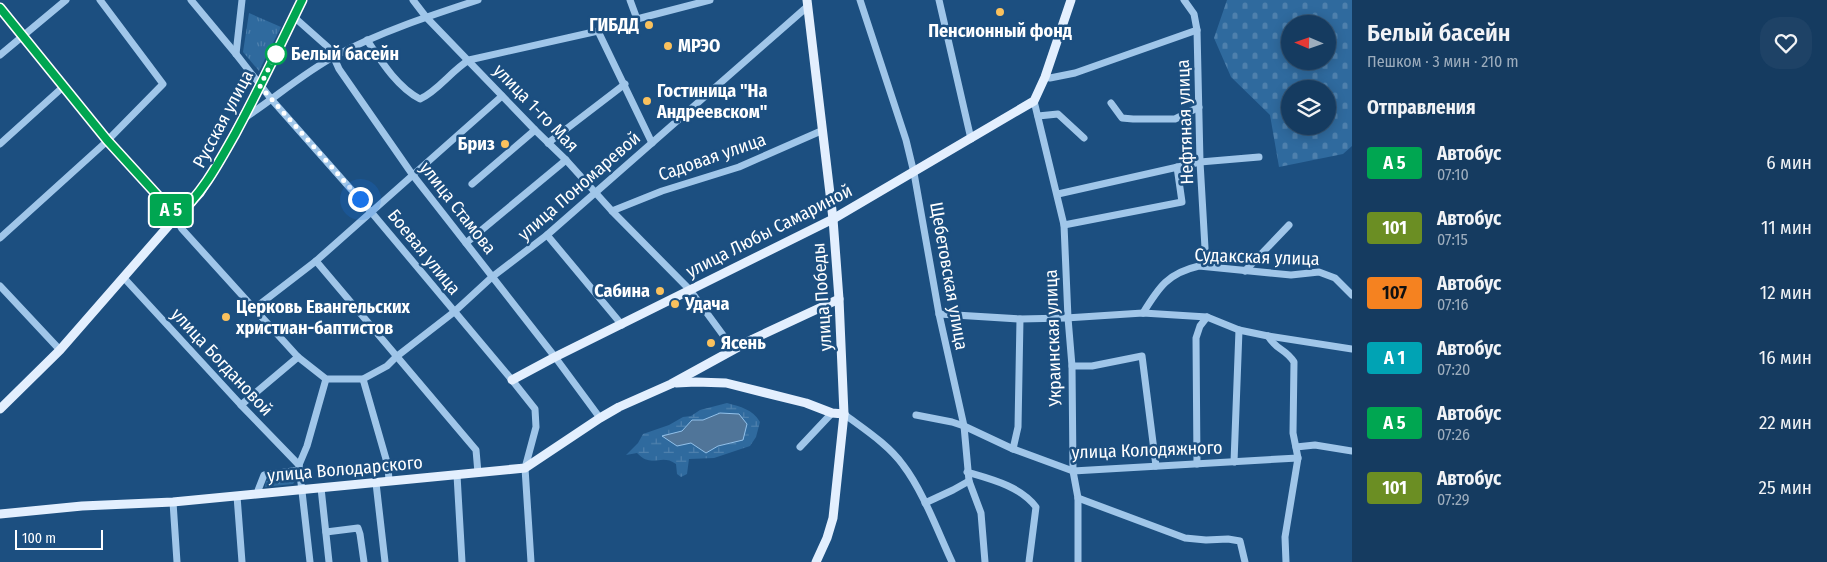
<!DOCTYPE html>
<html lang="ru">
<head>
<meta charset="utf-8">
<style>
  body { margin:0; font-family:"Fira Sans Condensed",sans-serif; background:#1e4266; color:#f1f3f6; height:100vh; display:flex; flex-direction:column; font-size:19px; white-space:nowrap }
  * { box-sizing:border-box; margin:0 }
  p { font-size:16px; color:#9dadbd }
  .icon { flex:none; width:28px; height:28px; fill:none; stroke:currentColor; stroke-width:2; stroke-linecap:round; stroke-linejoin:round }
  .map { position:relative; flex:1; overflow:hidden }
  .details { display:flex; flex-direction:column; background:#153b60; width:475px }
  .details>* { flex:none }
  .badge { padding:0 10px; border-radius:4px; font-size:18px; line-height:32px }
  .needle { width:32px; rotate:272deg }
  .controls { position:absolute; left:1281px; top:15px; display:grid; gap:10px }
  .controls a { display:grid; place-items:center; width:55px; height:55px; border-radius:50%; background:#153b60; box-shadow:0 2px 12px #0003,0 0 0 1px #345575; font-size:25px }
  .scale { position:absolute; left:15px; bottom:12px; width:88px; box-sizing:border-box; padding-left:5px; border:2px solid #fff; border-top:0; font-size:14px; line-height:18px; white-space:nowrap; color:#fff; -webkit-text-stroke:4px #1c4f80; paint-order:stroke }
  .you { position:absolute; width:25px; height:25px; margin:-12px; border:4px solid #fff; border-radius:50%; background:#1a73e8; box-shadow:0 0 0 8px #1a73e833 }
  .map>.badge { position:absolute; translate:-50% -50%; box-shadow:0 0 0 2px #fff }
  h2 { padding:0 15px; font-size:19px; line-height:45px }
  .round { display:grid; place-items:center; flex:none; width:52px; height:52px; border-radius:20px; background:#1e4266 }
  .headline { display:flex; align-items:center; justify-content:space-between; height:85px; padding:0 15px }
  h1 { font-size:24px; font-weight:600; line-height:38px }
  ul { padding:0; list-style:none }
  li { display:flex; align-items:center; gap:15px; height:65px; padding:0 15px }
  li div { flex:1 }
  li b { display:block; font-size:19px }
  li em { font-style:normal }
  li .badge { min-width:55px; font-weight:700; text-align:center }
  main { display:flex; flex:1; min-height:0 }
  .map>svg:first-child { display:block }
</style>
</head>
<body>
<main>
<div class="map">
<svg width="1352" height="562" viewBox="0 0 1352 562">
  <defs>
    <pattern id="grass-tufts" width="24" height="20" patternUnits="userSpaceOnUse" patternTransform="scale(1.25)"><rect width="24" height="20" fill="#2f6a9e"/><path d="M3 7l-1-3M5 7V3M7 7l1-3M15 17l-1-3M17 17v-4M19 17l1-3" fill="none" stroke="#4e80ad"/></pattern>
    <pattern id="wetland-marsh" width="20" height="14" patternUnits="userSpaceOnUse" patternTransform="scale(1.25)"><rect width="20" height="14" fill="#2f6a9e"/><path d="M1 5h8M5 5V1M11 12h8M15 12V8" fill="none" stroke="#4e80ad"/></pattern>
    <pattern id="cemetery-stones" width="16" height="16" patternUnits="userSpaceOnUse" patternTransform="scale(1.25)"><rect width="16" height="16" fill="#2f6a9e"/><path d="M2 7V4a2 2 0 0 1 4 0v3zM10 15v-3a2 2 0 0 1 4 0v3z" fill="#4e80ad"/></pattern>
  </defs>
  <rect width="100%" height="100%" fill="#1c4f80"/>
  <g fill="url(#grass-tufts)">
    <polygon points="249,13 281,27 259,71 243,52"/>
    <polygon points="298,477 293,484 265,487 266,481"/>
  </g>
  <path fill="url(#wetland-marsh)" fill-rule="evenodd" d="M727,403c14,4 25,6 33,19l-4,15 -6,9 -36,12 -25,1 -2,15 -6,3 -4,-3 -1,-10c-15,-11 -24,5 -39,-11l-11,2 12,-12 5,-9 26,-9 14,-8 8,-1 9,-6zM720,413l12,30 -14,3 -12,7 -15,-10 -14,3 -14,-10 19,-5 10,-11h11z"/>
  <path fill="url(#cemetery-stones)" fill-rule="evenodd" d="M1227,0h125v146l-9,8 -64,13 -9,-52 -39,-38 -17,-39zM1290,24h38v37h-38zM1290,89h38v37h-38z"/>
  <polygon fill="#507599" stroke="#93c2eb" points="720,413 739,414 747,424 743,440 718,446 706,453 691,443 677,446 662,436 682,431 692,420 703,420"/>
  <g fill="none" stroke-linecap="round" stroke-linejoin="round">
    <g stroke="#a0c6e9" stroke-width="7">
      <polyline points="191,0 236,54 272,100 372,213 512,380 535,409 536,427 525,468 531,562"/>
      <polyline points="413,0 426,17 535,130 566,160 612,211 690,290 734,350"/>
      <polyline points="630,0 637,19"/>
      <polyline points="860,0 906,140 914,173 939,314 964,426 969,481 981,513 985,562"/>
      <polyline points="939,0 971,139"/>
      <polyline points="1184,0 1194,14 1197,30 1200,162 1205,248"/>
      <polyline points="0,8 107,140 171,209 182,229 298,357 326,379 363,379 387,366 396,357 454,312 492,277 547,235 808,6"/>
      <polyline points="294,17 330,49 339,69 412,174 555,357 600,418"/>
      <polyline points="598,31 652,143"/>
      <path d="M367,40c14,21 30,47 53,59 18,-8 31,-28 49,-39l129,-29 39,-12 73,-19"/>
      <polyline points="236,54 242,0"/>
      <polyline points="0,55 66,0"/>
      <polyline points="1045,77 1050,78 1075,73 1197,30"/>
      <polyline points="1034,101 1064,225 1068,318 1072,366 1073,471 1078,498 1078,562"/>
      <polyline points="1111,103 1122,118 1133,119 1175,119 1199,107"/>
      <polyline points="1038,116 1058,114 1084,138"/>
      <path d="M243,119c31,-20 59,-45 92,-63 45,-24 94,-40 143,-56"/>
      <polyline points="548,143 625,84"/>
      <polyline points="0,144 63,87"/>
      <polyline points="472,184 535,130"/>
      <polyline points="1058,194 1200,162 1259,157"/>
      <polyline points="612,211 662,191 739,167 821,131"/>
      <polyline points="1064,225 1182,202 1177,167"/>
      <polyline points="547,235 622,325"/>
      <polyline points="0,238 105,143 163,84 100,0"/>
      <polyline points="466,243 566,160"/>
      <polyline points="316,261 476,450 478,473"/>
      <polyline points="1245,271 1289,225"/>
      <polyline points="124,278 241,405 299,465"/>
      <polyline points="0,286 60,350"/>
      <polyline points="255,308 316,261 502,96"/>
      <path d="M1143,313c16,-26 25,-40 56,-47l92,9 28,-3 16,6 17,17"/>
      <polyline points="939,314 1020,319 1066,318 1143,313 1207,317 1239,330 1268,336 1352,349"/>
      <path d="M1268,336c9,15 17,12 26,26l-1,71 5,25 -13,79 1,25"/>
      <polyline points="1072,366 1092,366 1142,356 1156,466"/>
      <polyline points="363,379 388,466 389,481"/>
      <polyline points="241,405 298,357"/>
      <path d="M844,414c20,15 45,31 59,51 20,26 35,67 49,97"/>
      <polyline points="916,415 952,422 964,426 1013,449 1073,471 1298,458"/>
      <polyline points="800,447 832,413"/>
      <polyline points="1296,447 1315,445 1352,451"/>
      <polyline points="1013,449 1018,427 1020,319"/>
      <polyline points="1234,462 1239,330"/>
      <polyline points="1197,464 1196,338 1200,326 1207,317"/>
      <path d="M967,472c24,7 53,14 69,35l-7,55"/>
      <polyline points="457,475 462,562"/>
      <polyline points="376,483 385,562"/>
      <polyline points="321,488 329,562"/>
      <polyline points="257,493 264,475 300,470"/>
      <polyline points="237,496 242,562"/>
      <polyline points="1078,498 1185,538 1206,540 1228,539 1240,541 1245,562"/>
      <polyline points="173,502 177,562"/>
      <polyline points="925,503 953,490 969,481"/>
      <polyline points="326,532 358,528 360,534 364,562"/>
      <polyline points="310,562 299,465 307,446 326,379"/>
    </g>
    <g stroke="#e3effe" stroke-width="9">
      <polyline points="807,0 833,219 839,299 844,414 833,518 827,538 816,562"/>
      <polyline points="512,380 555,357 833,219 1034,101 1045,77 1071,0"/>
      <polyline points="676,383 696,382 726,383 806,403 832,413 844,414"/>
      <polyline points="0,409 60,350 170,224 200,193 220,161 260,86 302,0"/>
      <polyline points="0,514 82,506 173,502 525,468 600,418 619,407 671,384 753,339 839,299"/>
    </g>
  </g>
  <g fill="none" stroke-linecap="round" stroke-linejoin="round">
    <g stroke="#fff" stroke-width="11">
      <path id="line" d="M0,8l107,132 63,69 5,9c27,-24 42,-52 60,-84 24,-44 45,-89 67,-134"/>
    </g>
    <use href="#line" stroke="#00a651" stroke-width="8"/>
    <polyline stroke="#fff" stroke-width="5" stroke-dasharray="0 9" points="276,54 260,86 360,199"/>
  </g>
  <g fill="#fac15d" stroke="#1c4f80" stroke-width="2">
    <circle cx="1000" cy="12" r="5"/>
    <circle cx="649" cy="25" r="5"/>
    <circle cx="668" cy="46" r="5"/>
    <circle cx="647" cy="101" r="5"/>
    <circle cx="505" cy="144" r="5"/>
    <circle cx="660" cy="291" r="5"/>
    <circle cx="675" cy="304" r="5"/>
    <circle cx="226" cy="317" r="5"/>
    <circle cx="711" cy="343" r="5"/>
  </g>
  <circle fill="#fff" stroke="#00a651" stroke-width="2.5" cx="276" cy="54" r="10"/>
  <g text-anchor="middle" stroke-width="5" stroke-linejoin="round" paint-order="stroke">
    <g font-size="18" font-weight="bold" fill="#fff" stroke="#1c4f80" text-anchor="start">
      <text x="639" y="31" text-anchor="end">ГИБДД</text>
      <text x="1000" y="37" text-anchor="middle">Пенсионный фонд</text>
      <text x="678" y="52">МРЭО</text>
      <text x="657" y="97">Гостиница "На<tspan x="657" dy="21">Андреевском"</tspan></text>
      <text x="495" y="150" text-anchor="end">Бриз</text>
      <text x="650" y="297" text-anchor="end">Сабина</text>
      <text x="685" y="310">Удача</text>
      <text x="236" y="313">Церковь Евангельских<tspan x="236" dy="21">христиан-баптистов</tspan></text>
      <text x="721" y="349">Ясень</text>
    </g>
    <g font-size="18" font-weight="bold" fill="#fff" stroke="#1c4f80" text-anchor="start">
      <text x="291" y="60">Белый басейн</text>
    </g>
    <g font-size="18" fill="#fff" stroke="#1c4f80">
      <text transform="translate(536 108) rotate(46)" y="6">улица 1-го Мая</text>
      <text transform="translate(223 119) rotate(-62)" y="6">Русская улица</text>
      <text transform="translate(1185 122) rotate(-92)" y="6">Нефтяная улица</text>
      <text transform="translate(712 157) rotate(-19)" y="6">Садовая улица</text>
      <text transform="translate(579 186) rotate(-41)" y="6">улица Пономаревой</text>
      <text transform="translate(458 208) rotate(52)" y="6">улица Стамова</text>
      <text transform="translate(769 231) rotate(-27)" y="6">улица Любы Самариной</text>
      <text transform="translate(424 252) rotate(51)" y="6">Боевая улица</text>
      <text transform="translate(1257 257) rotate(2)" y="6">Судакская улица</text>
      <text transform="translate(949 276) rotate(80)" y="6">Щебетовская улица</text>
      <text transform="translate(822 297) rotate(-94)" y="6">улица Победы</text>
      <text transform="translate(1053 338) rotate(-92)" y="6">Украинская улица</text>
      <text transform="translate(222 362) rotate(47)" y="6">улица Богдановой</text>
      <text transform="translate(1147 450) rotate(-2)" y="6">улица Колодяжного</text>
      <text transform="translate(345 469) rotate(-5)" y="6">улица Володарского</text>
    </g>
  </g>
</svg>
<div class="controls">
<a><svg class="needle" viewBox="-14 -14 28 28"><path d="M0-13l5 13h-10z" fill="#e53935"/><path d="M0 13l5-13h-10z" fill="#9dadbd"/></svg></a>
<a><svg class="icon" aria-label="layers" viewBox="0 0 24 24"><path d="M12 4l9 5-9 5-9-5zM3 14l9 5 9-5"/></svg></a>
</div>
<div class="scale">100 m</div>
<div class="you" style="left:360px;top:199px"></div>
<b class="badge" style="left:171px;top:210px;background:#00a651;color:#fff">A 5</b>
</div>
<section class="details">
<div class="headline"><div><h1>Белый басейн</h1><p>Пешком · 3 мин · 210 m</p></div><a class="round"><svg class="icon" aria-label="heart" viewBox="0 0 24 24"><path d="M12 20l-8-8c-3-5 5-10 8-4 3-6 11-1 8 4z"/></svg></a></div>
<h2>Отправления</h2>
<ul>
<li><span class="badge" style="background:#00a651;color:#fff">A 5</span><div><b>Автобус</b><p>07:10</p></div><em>6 мин</em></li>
<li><span class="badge" style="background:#6b8e23;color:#fff">101</span><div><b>Автобус</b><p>07:15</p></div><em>11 мин</em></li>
<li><span class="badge" style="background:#f58220;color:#111">107</span><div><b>Автобус</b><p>07:16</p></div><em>12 мин</em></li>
<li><span class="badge" style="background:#00a3b4;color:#fff">A 1</span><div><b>Автобус</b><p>07:20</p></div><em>16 мин</em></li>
<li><span class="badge" style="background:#00a651;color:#fff">A 5</span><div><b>Автобус</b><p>07:26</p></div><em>22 мин</em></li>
<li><span class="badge" style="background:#6b8e23;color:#fff">101</span><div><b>Автобус</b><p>07:29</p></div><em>25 мин</em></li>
</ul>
</section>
</main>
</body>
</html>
